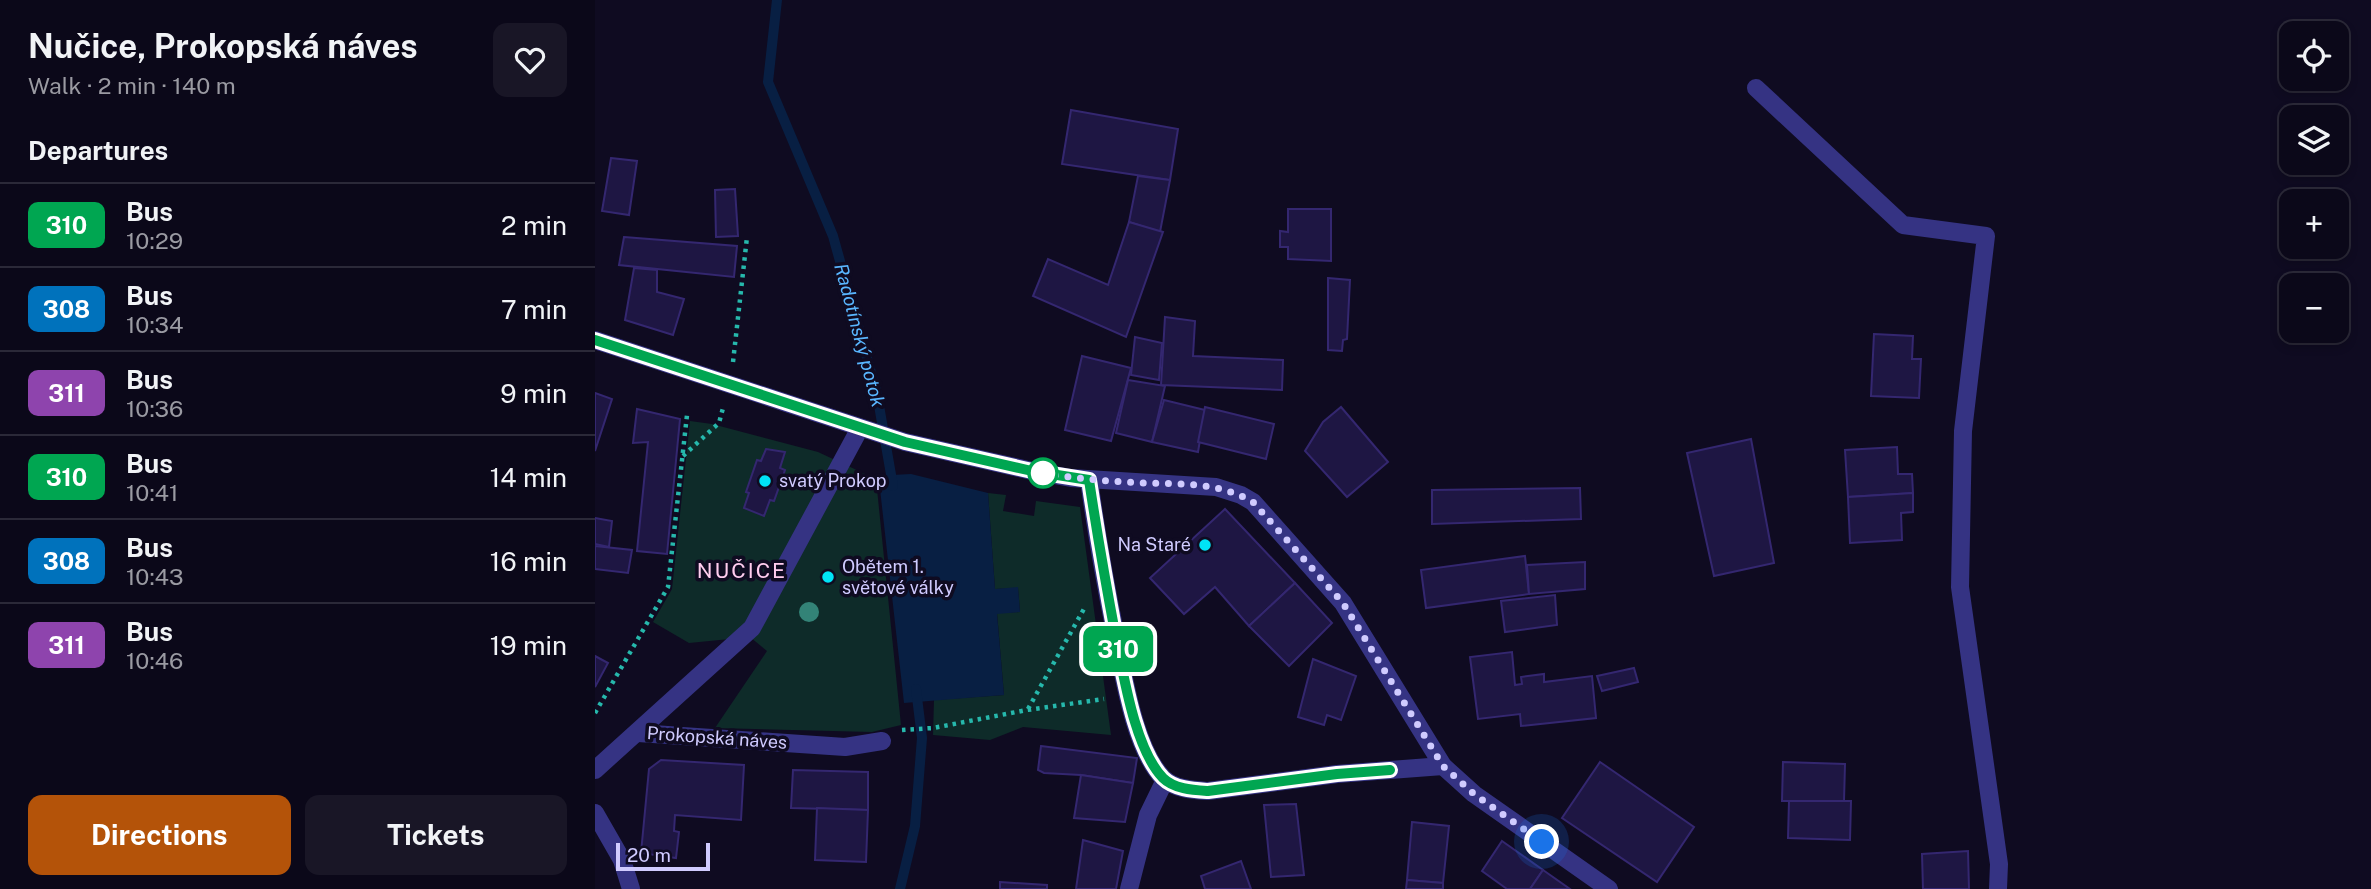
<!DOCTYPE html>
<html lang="en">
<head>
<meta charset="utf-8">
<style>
  body { margin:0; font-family:"Public Sans",sans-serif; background:#191626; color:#f1f3f6; height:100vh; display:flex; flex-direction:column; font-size:26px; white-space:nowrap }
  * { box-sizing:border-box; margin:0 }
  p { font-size:23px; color:#9a9aa2 }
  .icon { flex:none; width:38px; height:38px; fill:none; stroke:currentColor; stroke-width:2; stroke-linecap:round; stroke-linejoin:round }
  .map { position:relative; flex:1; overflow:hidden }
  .drawer { display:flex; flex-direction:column; background:#0b0819; width:595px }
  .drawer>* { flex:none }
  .badge { padding:0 14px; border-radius:10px; font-size:24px; line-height:46px }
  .fabs { position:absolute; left:1684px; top:21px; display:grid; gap:14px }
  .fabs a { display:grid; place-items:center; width:70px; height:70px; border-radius:14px; background:#0b0819; box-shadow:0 4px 10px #0003,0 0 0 2px #2b2938; font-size:35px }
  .scale { position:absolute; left:21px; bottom:18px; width:94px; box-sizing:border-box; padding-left:7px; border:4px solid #d0cbff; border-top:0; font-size:19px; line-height:24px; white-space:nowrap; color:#d0cbff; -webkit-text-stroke:5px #0f0b21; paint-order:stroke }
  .you { position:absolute; width:35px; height:35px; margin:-18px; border:5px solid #fff; border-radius:50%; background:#1a73e8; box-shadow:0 0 0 10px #1a73e833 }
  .map>.badge { position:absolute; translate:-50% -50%; box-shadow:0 0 0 4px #fff }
  h2 { padding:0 28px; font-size:26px; line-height:63px }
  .round { display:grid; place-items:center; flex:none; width:74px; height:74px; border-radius:14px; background:#191626 }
  .summary { display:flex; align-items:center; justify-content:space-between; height:119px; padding:0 28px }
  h1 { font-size:33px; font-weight:700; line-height:52px }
  .button { display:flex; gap:14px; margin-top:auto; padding:14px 28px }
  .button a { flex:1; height:80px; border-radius:14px; background:#b45309; color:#fff; font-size:28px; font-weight:700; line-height:80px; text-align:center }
  .button a+a { background:#191626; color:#f1f3f6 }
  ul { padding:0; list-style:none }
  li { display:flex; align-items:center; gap:21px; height:84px; padding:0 28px; border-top:2px solid #2b2938 }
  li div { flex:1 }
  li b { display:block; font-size:26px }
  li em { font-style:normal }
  li .badge { min-width:77px; font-weight:700; text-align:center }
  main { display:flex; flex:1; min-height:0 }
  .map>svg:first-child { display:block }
</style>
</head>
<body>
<main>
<section class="drawer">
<div class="summary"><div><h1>Nučice, Prokopská náves</h1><p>Walk · 2 min · 140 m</p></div><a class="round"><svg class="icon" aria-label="heart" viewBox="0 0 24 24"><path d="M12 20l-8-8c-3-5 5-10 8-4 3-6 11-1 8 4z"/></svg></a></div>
<h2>Departures</h2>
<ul>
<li><span class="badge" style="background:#00a651;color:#fff">310</span><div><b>Bus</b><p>10:29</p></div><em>2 min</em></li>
<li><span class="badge" style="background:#0072bc;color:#fff">308</span><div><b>Bus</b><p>10:34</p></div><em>7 min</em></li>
<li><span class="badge" style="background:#8e44ad;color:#fff">311</span><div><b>Bus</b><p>10:36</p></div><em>9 min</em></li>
<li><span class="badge" style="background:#00a651;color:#fff">310</span><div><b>Bus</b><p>10:41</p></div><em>14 min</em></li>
<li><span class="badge" style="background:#0072bc;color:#fff">308</span><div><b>Bus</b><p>10:43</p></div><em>16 min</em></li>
<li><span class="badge" style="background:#8e44ad;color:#fff">311</span><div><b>Bus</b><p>10:46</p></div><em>19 min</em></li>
</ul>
<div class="button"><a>Directions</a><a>Tickets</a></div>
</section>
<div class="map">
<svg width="1776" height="889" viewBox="0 0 1776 889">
  <rect width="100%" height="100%" fill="#0f0b21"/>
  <g fill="#0e2b29">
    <polygon points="95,421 117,424 223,452 281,479 306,725 277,732 120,728 172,651 155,637 94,643 58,622 77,589"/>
    <polygon points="393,493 411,495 408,511 439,516 441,501 485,507 516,735 428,727 395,740 338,735 339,700 409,695 402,613 425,612 423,588 400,589"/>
  </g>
  <polygon fill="#081f43" points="316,474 393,493 400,589 423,587 425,612 402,614 409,695 309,703 284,480 297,475"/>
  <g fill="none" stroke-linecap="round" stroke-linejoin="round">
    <g stroke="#081f43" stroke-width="10">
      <polyline points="182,0 173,82 238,236 282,394 298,486"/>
      <polyline points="305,889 320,826 327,738 321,689"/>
    </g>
  </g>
  <g fill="#1e1643" stroke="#342770" stroke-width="2">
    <polygon points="476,110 583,129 575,180 467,164"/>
    <polygon points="16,158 42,161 34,215 7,211"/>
    <polygon points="543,176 575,180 565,232 534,222"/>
    <polygon points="140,189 143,236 121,237 120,190"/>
    <polygon points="693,209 736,209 736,261 693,259 693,247 685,247 685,231 693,232"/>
    <polygon points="534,222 568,232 531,337 438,296 453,259 513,285"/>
    <polygon points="29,237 142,246 139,277 24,265"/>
    <polygon points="39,268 62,270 62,292 89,299 78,335 30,320"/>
    <polygon points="733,278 755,280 752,339 748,340 747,351 733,350"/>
    <polygon points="570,317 600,321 598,356 688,360 687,390 566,385"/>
    <polygon points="1279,334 1318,336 1317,359 1326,359 1324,398 1276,396"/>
    <polygon points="540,337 567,343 564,380 536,375"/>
    <polygon points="487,356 536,368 516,441 470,430"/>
    <polygon points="533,380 570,386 557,442 521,433"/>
    <polygon points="0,393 17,399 0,451"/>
    <polygon points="569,400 610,410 603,452 557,442"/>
    <polygon points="610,407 679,424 671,459 603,442"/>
    <polygon points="746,407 793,462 752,497 710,451 728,422"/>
    <polygon points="42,409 85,419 72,554 42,551 53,442 38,443"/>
    <polygon points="1156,439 1179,563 1119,576 1092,453"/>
    <polygon points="1302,447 1303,474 1317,474 1318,493 1253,497 1250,450"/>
    <polygon points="171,449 190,452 185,468 190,470 179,501 175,500 169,516 149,508 154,493 151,492 162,460 166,461"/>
    <polygon points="985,488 986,519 837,524 837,490"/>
    <polygon points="1318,493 1318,512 1306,513 1307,540 1255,543 1253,497"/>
    <polygon points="630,509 700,583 654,626 620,587 589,614 555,578"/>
    <polygon points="0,518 17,521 14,547 0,544"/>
    <polygon points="0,546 37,550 33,573 0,569"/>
    <polygon points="930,556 934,594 831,608 826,570"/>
    <polygon points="990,562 990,589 934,594 932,565"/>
    <polygon points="700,583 737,623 694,666 654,626"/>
    <polygon points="960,595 962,625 910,632 906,601"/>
    <polygon points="917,652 920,685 927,684 926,677 949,674 949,682 997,676 1001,718 926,726 925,714 883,719 875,657"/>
    <polygon points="0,656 13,663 0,687"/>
    <polygon points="718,659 761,676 746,720 732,715 729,725 703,717"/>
    <polygon points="1039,668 1043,682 1007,691 1002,676"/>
    <polygon points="446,746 542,758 538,783 486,775 449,773 443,770"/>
    <polygon points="66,760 149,765 146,820 80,815 79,831 84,832 81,858 46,853 54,769"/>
    <polygon points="1005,762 1099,827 1062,882 967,818"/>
    <polygon points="1188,762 1250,764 1249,801 1187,801"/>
    <polygon points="198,770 273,772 273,810 196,808"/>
    <polygon points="486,775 538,783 530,822 479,818"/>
    <polygon points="1194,801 1256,801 1255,840 1193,838"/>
    <polygon points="701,804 709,875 676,877 669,805"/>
    <polygon points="222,808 273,810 271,862 220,860"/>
    <polygon points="817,822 854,826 848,883 812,880"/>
    <polygon points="488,840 528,851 521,889 481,889"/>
    <polygon points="907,841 948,870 935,889 912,889 887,871"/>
    <polygon points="1373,851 1374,889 1328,889 1327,854"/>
    <polygon points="646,861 656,889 610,889 606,876"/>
    <polygon points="948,870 975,889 935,889"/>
    <polygon points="812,880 848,883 848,889 811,889"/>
    <polygon points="405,882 452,885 452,889 405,889"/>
  </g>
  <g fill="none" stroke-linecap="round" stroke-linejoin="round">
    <g stroke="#26b8ac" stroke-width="4.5" stroke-dasharray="3.5 5" stroke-linecap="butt">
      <polyline points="138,362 152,237"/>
      <polyline points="88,456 124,423 128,408"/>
      <polyline points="433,709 490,607"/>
      <polyline points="0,713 73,587 92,415"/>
      <polyline points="307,730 338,728 432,710 509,699"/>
    </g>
    <g stroke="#353383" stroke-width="18">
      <polyline points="1161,88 1308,225 1391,236 1368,431 1365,587 1404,864 1403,889"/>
      <polyline points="0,340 310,442 437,471 476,478 621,487 646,495 658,502 748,603 848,766 879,794 1014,889"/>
      <path d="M494,480c7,51 16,102 26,152 8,41 19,116 48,146 11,11 30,12 45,13l129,-17 106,-8"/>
      <polyline points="43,733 250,747 287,741"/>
      <polyline points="0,770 157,628 265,428"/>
      <polyline points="0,813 27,860 36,889"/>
      <polyline points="534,889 553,815 570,780"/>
    </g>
  </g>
  <circle fill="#338377" cx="214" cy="612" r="10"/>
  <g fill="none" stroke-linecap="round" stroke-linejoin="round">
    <g stroke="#fff" stroke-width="16">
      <path id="line" d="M0,340l310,102 127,29 57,9c8,53 17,105 27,158 8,39 19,111 47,140 11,11 30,12 45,13l129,-17 53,-4"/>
    </g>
    <use href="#line" stroke="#00a651" stroke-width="10"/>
    <path stroke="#d0cbff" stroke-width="7" stroke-dasharray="0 12.6" d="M448,473c33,6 65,8 98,10 38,1 79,-1 112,19l90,101 100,163 31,28 68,48"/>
  </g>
  <circle fill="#fff" stroke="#00a651" stroke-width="3.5" cx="448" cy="473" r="14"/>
  <g fill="#00e3f6" stroke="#0f0b21" stroke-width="2.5">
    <circle cx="170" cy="481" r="7"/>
    <circle cx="610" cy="545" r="7"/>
    <circle cx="233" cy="577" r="7"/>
  </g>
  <g text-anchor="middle" stroke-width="7" stroke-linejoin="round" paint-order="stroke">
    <g font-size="18" fill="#d0cbff" stroke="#0f0b21" text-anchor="start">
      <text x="184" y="487">svatý Prokop</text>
      <text x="596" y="551" text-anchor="end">Na Staré</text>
      <text x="247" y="573">Obětem 1.<tspan x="247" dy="21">světové války</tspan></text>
    </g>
    <g font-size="18" fill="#d0cbff" stroke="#0f0b21">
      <text transform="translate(122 738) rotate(4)" y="6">Prokopská náves</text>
    </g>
    <g font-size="19" font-style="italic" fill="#59b6ff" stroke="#0f0b21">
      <text transform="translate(265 335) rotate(75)" y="7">Radotínský potok</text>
    </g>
    <g font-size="21" letter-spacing="2" fill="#ffcdee" stroke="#0f0b21">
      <text x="147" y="578">NUČICE</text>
    </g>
  </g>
</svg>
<div class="fabs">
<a><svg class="icon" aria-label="locate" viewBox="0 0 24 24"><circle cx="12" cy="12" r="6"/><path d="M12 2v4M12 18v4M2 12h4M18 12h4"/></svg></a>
<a><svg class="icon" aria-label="layers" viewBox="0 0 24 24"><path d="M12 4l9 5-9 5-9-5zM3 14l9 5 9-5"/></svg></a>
<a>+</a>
<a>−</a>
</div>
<div class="scale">20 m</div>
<div class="you" style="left:947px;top:842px"></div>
<b class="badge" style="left:523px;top:649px;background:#00a651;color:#fff">310</b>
</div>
</main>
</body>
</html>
